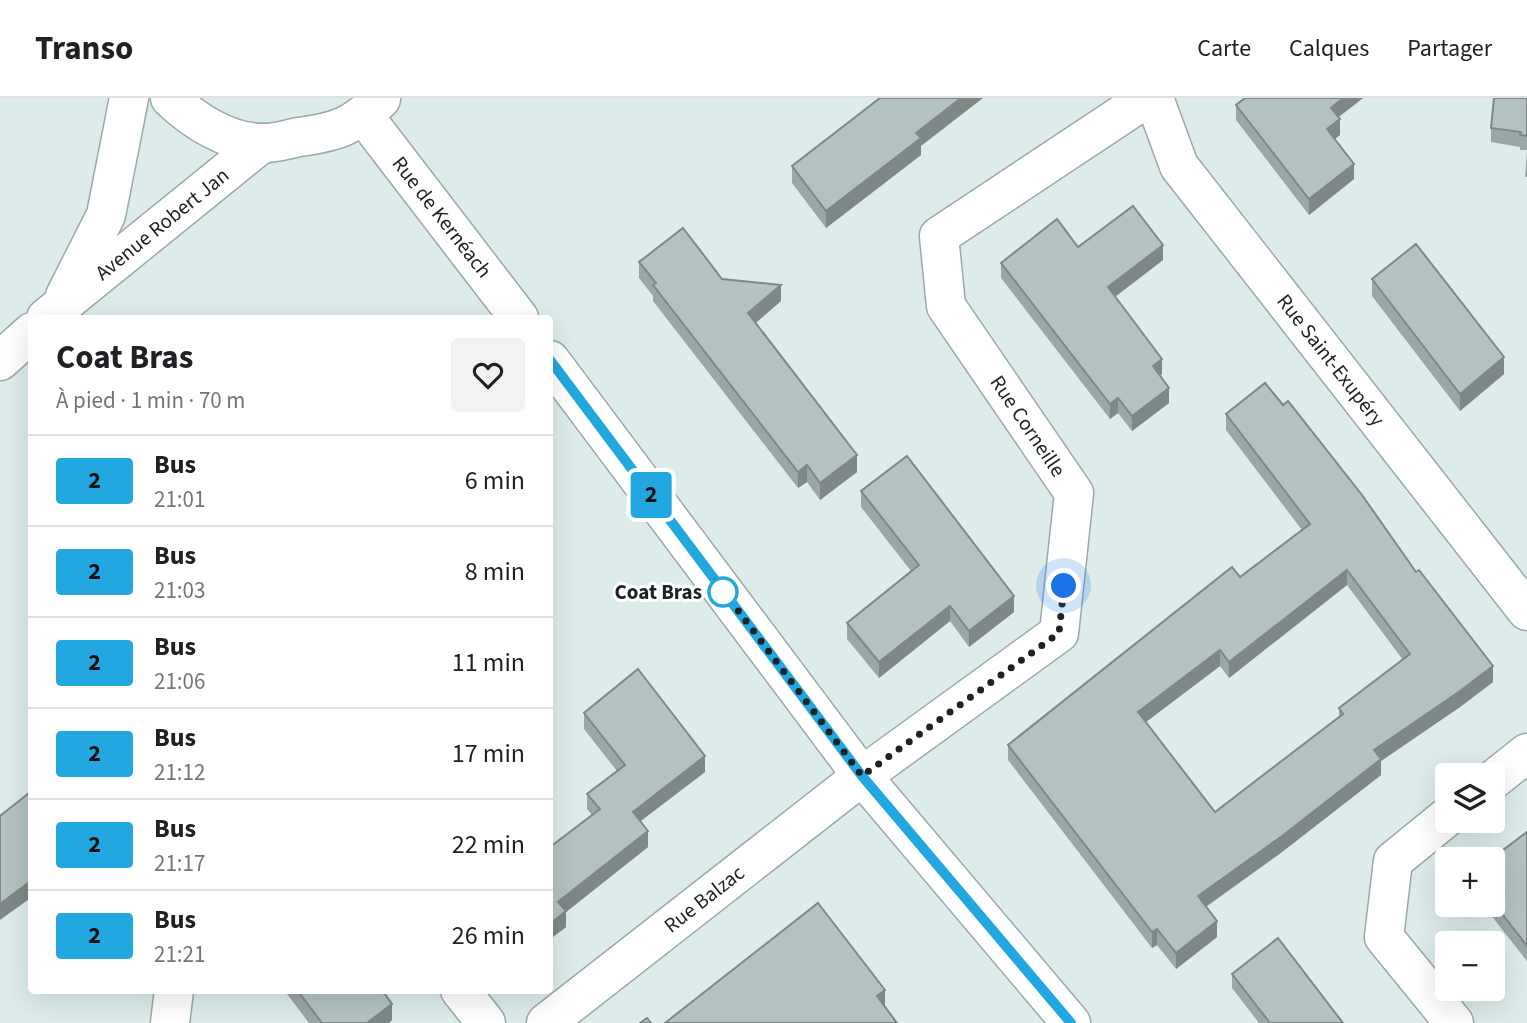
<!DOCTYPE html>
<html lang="fr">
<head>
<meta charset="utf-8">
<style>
  body { margin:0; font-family:"Source Sans 3",sans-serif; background:#f2f2f2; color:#202124; height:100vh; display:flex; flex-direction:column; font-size:26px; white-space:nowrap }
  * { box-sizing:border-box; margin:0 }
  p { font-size:23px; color:#757577 }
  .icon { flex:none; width:38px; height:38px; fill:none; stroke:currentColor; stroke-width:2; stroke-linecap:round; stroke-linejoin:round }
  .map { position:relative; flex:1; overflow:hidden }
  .panel { position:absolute; left:28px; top:217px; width:525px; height:679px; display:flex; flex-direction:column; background:#fff; border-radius:7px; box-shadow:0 7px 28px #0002 }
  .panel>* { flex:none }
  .badge { padding:0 14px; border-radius:5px; font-size:24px; line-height:46px }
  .controls { position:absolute; left:1435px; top:665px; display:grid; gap:14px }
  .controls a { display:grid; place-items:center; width:70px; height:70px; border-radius:7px; background:#fff; box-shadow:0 7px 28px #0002; font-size:35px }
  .you { position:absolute; width:35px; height:35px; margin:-18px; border:5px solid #fff; border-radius:50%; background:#1a73e8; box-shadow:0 0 0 10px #1a73e833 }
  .map>.badge { position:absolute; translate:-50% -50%; box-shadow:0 0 0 4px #fff }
  .round { display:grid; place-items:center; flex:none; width:74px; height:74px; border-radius:7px; background:#f2f2f2 }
  .head { display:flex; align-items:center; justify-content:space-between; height:119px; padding:0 28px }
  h1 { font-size:33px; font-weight:700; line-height:52px }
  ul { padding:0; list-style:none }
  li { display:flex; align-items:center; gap:21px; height:91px; padding:0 28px; border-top:2px solid #e0e0e0 }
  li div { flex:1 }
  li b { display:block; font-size:26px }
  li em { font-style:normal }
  li .badge { min-width:77px; font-weight:700; text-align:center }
  header { display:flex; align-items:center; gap:42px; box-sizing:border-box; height:98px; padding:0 35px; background:#fff; border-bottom:2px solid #e0e0e0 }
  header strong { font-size:33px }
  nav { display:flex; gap:38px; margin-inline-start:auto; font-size:24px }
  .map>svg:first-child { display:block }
</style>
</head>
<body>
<header>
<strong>Transo</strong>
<nav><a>Carte</a><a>Calques</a><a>Partager</a></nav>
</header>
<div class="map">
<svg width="1527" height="925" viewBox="0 0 1527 925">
  <rect width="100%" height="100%" fill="#ddeceb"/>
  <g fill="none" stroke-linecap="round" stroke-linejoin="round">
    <g stroke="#9ba9a9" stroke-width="41">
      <g id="minor">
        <polyline points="1154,0 1179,68 1527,513"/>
        <polyline points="1493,682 1527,655"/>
        <polyline points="1447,719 1393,763 1384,839 1454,925"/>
        <polyline points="460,892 486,925"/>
        <polyline points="170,925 174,892"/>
        <polyline points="546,925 862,678 1059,535 1074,395 946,208 939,138 1147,0"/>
      </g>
    </g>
    <g stroke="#9ba9a9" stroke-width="41">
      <g id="major">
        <path d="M170,0c24,23 57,44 91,45 12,1 27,-4 38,-6 39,-5 54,-11 82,-38"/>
        <polyline points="364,18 519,220"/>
        <polyline points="65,198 106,117 129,0"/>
        <polyline points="46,220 262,45"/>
        <polyline points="550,262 862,678 1071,925"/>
        <polyline points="0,263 32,234"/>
      </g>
    </g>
    <use href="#minor" stroke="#fff" stroke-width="38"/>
    <use href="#major" stroke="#fff" stroke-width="38"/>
  </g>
  <g fill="#9aa7a6" fill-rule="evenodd">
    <polygon points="1363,0 1338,19 1340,37 1335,41 1354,81 1309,117 1236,22 1236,7"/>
    <polygon points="1527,0 1527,79 1525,79 1527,52 1520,52 1520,49 1491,44 1491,30"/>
    <polygon points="921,48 921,57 826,130 792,85 792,68"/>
    <polygon points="1078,149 1163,162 1115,199 1162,276 1160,278 1169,305 1132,333 1118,315 1110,321 1001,180 1001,165"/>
    <polygon points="639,164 781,203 756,225 857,374 820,402 807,384 798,390 653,203 653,198 639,180"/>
    <polygon points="1372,181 1504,276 1460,313 1372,198"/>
    <path d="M1226,316l267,268 -33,25 -79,54v14l-99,77 -76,55 11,30 -41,32 -19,-24 -5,3 -144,-188v-15l232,-168 62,-47 -76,-100zM1347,487l56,75 -64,48v9l-124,95 -69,-90 74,-56 9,12z"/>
    <polygon points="861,393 1014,514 969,549 950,523 879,580 847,541 847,525 911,473 861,409"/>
    <polygon points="584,615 705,674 640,723 648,749 566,814 566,829 550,841 550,749 592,717 587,711 587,696 617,673 584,631"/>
    <polygon points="1527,734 1527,863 1483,807 1493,807 1493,761"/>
    <polygon points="1232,876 1343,925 1259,925 1232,890"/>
    <polygon points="284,892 382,892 392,922 389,925 309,925"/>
  </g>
  <g fill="#7d8887">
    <polygon points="961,0 983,0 921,48 921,57 826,130 826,113 916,35"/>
    <polygon points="1343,0 1363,0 1331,25 1331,10"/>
    <polygon points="1340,21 1340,37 1327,46 1327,31"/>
    <polygon points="1354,66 1354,81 1309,117 1309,101"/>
    <polygon points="1163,147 1163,162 1108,204 1108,189"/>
    <polygon points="781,187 781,203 748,231 748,215"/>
    <polygon points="1504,259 1504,276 1460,313 1460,296"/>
    <polygon points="1162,261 1162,276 1153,283 1153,268"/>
    <polygon points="1169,290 1169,305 1132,333 1132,318"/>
    <polygon points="1118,300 1118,315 1110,321 1110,306"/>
    <polygon points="857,357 857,374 820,402 820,385"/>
    <polygon points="807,367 807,384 798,390 798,374"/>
    <polygon points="1347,472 1347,487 1229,580 1229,564"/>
    <polygon points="1014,498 1014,514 969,549 969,533"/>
    <polygon points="950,508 950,523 879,580 879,564"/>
    <polygon points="1220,552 1220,568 1138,630 1138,614"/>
    <polygon points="1493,568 1493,584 1460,609 1381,663 1381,677 1282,754 1198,814 1198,798 1374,652"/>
    <polygon points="705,658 705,674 633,729 633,714"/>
    <polygon points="648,733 648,749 566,814 566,829 550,841 550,826 558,804"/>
    <polygon points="32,782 32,799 0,822 0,806"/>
    <polygon points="1217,823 1217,839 1176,871 1176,855"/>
    <polygon points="1157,831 1157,847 1152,850 1152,834"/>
    <polygon points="885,892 885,907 877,913 877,898"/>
    <polygon points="392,906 392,922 389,925 367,925"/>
  </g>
  <g fill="#b3c2c1" stroke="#7d8887" stroke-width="2" fill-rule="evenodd">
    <polygon points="880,0 961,0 916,35 921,40 826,113 792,68"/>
    <polygon points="1245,0 1343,0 1331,10 1340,21 1327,31 1354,66 1309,101 1236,7"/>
    <polygon points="1494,0 1527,0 1527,38 1520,37 1521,34 1491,30"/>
    <polygon points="1133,108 1163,147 1108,189 1162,261 1153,268 1169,290 1132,318 1118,300 1110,306 1001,165 1057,121 1078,149"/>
    <polygon points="683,130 722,181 781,187 748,215 857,357 820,385 807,367 798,374 653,187 656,185 639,164"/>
    <polygon points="1416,146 1504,259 1460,296 1372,181"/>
    <path d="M1265,285l18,22 5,-4 74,94 54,77 3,-2 74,96 -33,25 -86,59 7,9 -99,77 -84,60 19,25 -41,32 -19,-24 -5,3 -144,-187 224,-178 8,10 70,-53 -84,-110zM1347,472l63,84 -71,54 4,6 -128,98 -77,-100 82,-62 9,12z"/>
    <polygon points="907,358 1014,498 969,533 950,508 879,564 847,525 919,467 861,393"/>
    <polygon points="638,571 705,658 633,714 648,733 558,804 566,813 550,826 550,749 600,711 587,696 625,667 584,615"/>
    <polygon points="29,695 32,698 32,782 0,806 0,718"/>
    <polygon points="1527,734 1527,848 1493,804 1493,761 1491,761"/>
    <polygon points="818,805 885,892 877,898 897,925 665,925"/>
    <polygon points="1278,840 1343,925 1270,925 1232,876"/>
    <polygon points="297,892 382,892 392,906 367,925 322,925"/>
    <polygon points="647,920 651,925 640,925"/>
  </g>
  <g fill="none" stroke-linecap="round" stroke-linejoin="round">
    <g stroke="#fff" stroke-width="16">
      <polyline id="line" points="550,262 862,678 1071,925"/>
    </g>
    <use href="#line" stroke="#23a7e0" stroke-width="10"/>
    <polyline stroke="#1d2323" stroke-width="7" stroke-dasharray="0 12.6" points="723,494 716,483 862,678 1059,535 1064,488"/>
  </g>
  <circle fill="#fff" stroke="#23a7e0" stroke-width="3.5" cx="723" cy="494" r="14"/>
  <g text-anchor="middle" stroke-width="6" stroke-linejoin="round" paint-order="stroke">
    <g font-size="21" fill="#1d2323" stroke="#fff">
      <text transform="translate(442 119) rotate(52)" y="7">Rue de Kernéach</text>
      <text transform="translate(162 126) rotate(-39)" y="7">Avenue Robert Jan</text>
      <text transform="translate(1331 262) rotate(52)" y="7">Rue Saint-Exupéry</text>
      <text transform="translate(1028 328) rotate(56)" y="7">Rue Corneille</text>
      <text transform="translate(704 801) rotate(-38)" y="7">Rue Balzac</text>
    </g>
    <g font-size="21" font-weight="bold" fill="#1d2323" stroke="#fff" text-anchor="end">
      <text x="702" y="501">Coat Bras</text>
    </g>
  </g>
</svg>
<div class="controls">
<a><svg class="icon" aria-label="layers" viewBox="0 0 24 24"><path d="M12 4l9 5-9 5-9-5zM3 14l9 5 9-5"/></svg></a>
<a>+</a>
<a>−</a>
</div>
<div class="you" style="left:1064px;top:488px"></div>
<b class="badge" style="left:651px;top:397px;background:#23a7e0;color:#111">2</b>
<section class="panel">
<div class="head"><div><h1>Coat Bras</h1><p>À pied · 1 min · 70 m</p></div><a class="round"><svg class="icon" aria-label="heart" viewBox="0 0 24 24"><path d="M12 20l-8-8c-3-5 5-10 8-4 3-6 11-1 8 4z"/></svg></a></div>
<ul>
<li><span class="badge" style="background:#23a7e0;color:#111">2</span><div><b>Bus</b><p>21:01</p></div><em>6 min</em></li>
<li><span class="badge" style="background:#23a7e0;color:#111">2</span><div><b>Bus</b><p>21:03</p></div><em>8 min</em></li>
<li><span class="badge" style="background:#23a7e0;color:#111">2</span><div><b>Bus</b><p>21:06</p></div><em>11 min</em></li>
<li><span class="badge" style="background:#23a7e0;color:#111">2</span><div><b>Bus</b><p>21:12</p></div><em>17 min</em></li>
<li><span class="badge" style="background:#23a7e0;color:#111">2</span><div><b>Bus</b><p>21:17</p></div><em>22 min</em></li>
<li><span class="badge" style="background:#23a7e0;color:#111">2</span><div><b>Bus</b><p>21:21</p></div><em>26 min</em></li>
</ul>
</section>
</div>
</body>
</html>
